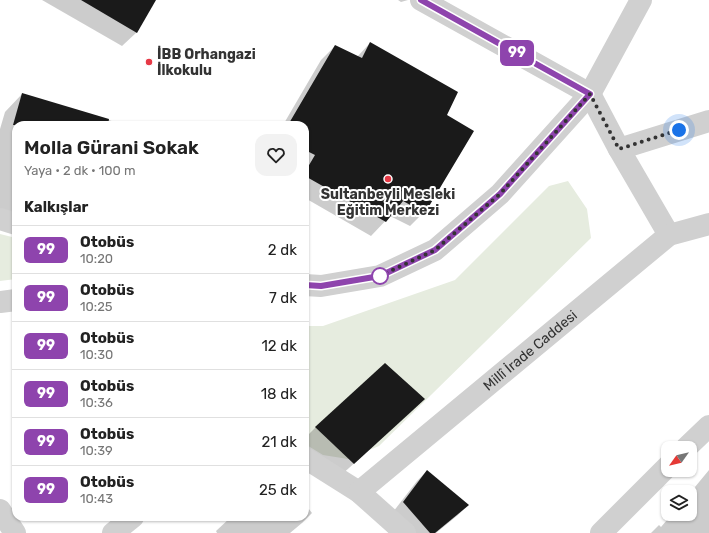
<!DOCTYPE html>
<html lang="tr">
<head>
<meta charset="utf-8">
<style>
  body { margin:0; font-family:Rubik,sans-serif; background:#f2f2f2; color:#222; height:100vh; display:flex; flex-direction:column; font-size:15px; white-space:nowrap }
  * { box-sizing:border-box; margin:0 }
  p { font-size:13px; color:#767676 }
  .icon { flex:none; width:22px; height:22px; fill:none; stroke:currentColor; stroke-width:2; stroke-linecap:round; stroke-linejoin:round }
  .map { position:relative; flex:1; overflow:hidden }
  .panel { position:absolute; left:12px; top:121px; width:297px; height:400px; display:flex; flex-direction:column; background:#fff; border-radius:12px; box-shadow:0 1px 3px #0004 }
  .panel>* { flex:none }
  .badge { padding:0 8px; border-radius:6px; font-size:14px; line-height:26px }
  .needle { width:26px; rotate:236deg }
  .tools { position:absolute; left:661px; top:441px; display:grid; gap:8px }
  .tools a { display:grid; place-items:center; width:36px; height:36px; border-radius:8px; background:#fff; box-shadow:0 1px 3px #0004; font-size:20px }
  .you { position:absolute; width:20px; height:20px; margin:-10px; border:3px solid #fff; border-radius:50%; background:#1a73e8; box-shadow:0 0 0 6px #1a73e833 }
  .map>.badge { position:absolute; translate:-50% -50%; box-shadow:0 0 0 2px #fff }
  h2 { padding:0 12px; font-size:15px; line-height:36px }
  .round { display:grid; place-items:center; flex:none; width:42px; height:42px; border-radius:12px; background:#f2f2f2 }
  .headline { display:flex; align-items:center; justify-content:space-between; height:68px; padding:0 12px }
  h1 { font-size:19px; font-weight:600; line-height:30px }
  ul { padding:0; list-style:none }
  li { display:flex; align-items:center; gap:12px; height:48px; padding:0 12px; border-top:1px solid #e0e0e0 }
  li div { flex:1 }
  li b { display:block; font-size:15px }
  li em { font-style:normal }
  li .badge { min-width:44px; font-weight:700; text-align:center }
  .map>svg:first-child { display:block }
</style>
</head>
<body>
<div class="map">
<svg width="709" height="533" viewBox="0 0 709 533">
  <rect width="100%" height="100%" fill="#fff"/>
  <g fill="#e6ecdf">
    <polygon points="568,181 587,209 591,238 379,446 348,459 323,455 305,444 305,326 323,326 455,280 549,186"/>
    <polygon points="0,234 16,238 16,279 0,281"/>
  </g>
  <g fill="#0003">
    <polygon points="42,0 155,0 137,32 122,46"/>
    <polygon points="398,0 408,0 401,2"/>
    <polygon points="370,43 446,116 424,212 410,226 390,216 371,236 305,198 305,125 283,125 321,60 335,46 357,57"/>
    <polygon points="22,94 125,125 16,125 16,221 0,216 0,129 5,112"/>
    <polygon points="424,399 410,413 339,477 305,445 305,438 316,427"/>
    <polygon points="709,470 709,533 651,533 659,525 661,527 672,514 690,514 690,493"/>
    <polygon points="427,471 468,505 458,515 436,533 411,533 393,512 417,481"/>
    <polygon points="305,504 312,513 302,523 290,533 217,533 216,531 231,517 305,517"/>
  </g>
  <g fill="#1a1a1a">
    <polygon points="81,0 156,0 137,33"/>
    <polygon points="370,42 458,92 447,115 474,131 425,213 403,201 386,222 305,176 305,172 315,155 305,150 305,125 288,125 335,45 362,58"/>
    <polygon points="22,93 109,119 108,125 13,125"/>
    <polygon points="385,363 425,399 354,464 315,427"/>
    <polygon points="427,470 469,505 435,533 430,533 403,502"/>
  </g>
  <g fill="none" stroke-linecap="round" stroke-linejoin="round">
    <g stroke="#d0d0d0" stroke-width="22">
      <polyline points="421,0 590,94"/>
      <polyline points="590,94 619,149 669,235"/>
      <polyline points="619,149 709,121"/>
      <polyline points="0,219 16,224"/>
      <polyline points="305,285 321,286 380,276 435,250 500,194 590,94 641,0"/>
      <polyline points="0,302 16,300"/>
      <polyline points="686,448 709,426"/>
      <polyline points="305,458 359,492 405,533"/>
      <path id="s1" d="M359,492l310,-257 40,-11"/>
      <polyline points="0,510 15,533"/>
      <polyline points="113,533 133,517"/>
      <polyline points="601,533 668,466"/>
    </g>
  </g>
  <g fill="none" stroke-linecap="round" stroke-linejoin="round">
    <g stroke="#fff" stroke-width="9">
      <polyline id="line" points="305,285 321,286 380,276 435,250 500,194 590,94 421,0"/>
    </g>
    <use href="#line" stroke="#8e44ad" stroke-width="6"/>
    <polyline stroke="#333" stroke-width="4" stroke-dasharray="0 7.2" points="380,276 435,250 500,194 590,94 619,149 679,130"/>
  </g>
  <g fill="#e63946" stroke="#fff" stroke-width="1.5">
    <circle cx="149" cy="62" r="4"/>
    <circle cx="388" cy="179" r="4"/>
  </g>
  <circle fill="#fff" stroke="#8e44ad" stroke-width="2" cx="380" cy="276" r="8"/>
  <g text-anchor="middle" stroke-width="4" stroke-linejoin="round" paint-order="stroke">
    <g font-size="14" font-weight="bold" fill="#333" stroke="#fff" text-anchor="start">
      <text x="157" y="59">İBB Orhangazi<tspan x="157" dy="16">İlkokulu</tspan></text>
      <text x="388" y="199" text-anchor="middle">Sultanbeyli Mesleki<tspan x="388" dy="16">Eğitim Merkezi</tspan></text>
    </g>
    <g font-size="14" fill="#333" stroke="#fff">
      <text dy="5" stroke="none"><textPath href="#s1" startOffset="222">Millî İrade Caddesi</textPath></text>
    </g>
  </g>
</svg>
<div class="tools">
<a><svg class="needle" viewBox="-14 -14 28 28"><path d="M0-13l5 13h-10z" fill="#e53935"/><path d="M0 13l5-13h-10z" fill="#767676"/></svg></a>
<a><svg class="icon" aria-label="layers" viewBox="0 0 24 24"><path d="M12 4l9 5-9 5-9-5zM3 14l9 5 9-5"/></svg></a>
</div>
<div class="you" style="left:679px;top:130px"></div>
<b class="badge" style="left:517px;top:53px;background:#8e44ad;color:#fff">99</b>
<section class="panel">
<div class="headline"><div><h1>Molla Gürani Sokak</h1><p>Yaya · 2 dk · 100 m</p></div><a class="round"><svg class="icon" aria-label="heart" viewBox="0 0 24 24"><path d="M12 20l-8-8c-3-5 5-10 8-4 3-6 11-1 8 4z"/></svg></a></div>
<h2>Kalkışlar</h2>
<ul>
<li><span class="badge" style="background:#8e44ad;color:#fff">99</span><div><b>Otobüs</b><p>10:20</p></div><em>2 dk</em></li>
<li><span class="badge" style="background:#8e44ad;color:#fff">99</span><div><b>Otobüs</b><p>10:25</p></div><em>7 dk</em></li>
<li><span class="badge" style="background:#8e44ad;color:#fff">99</span><div><b>Otobüs</b><p>10:30</p></div><em>12 dk</em></li>
<li><span class="badge" style="background:#8e44ad;color:#fff">99</span><div><b>Otobüs</b><p>10:36</p></div><em>18 dk</em></li>
<li><span class="badge" style="background:#8e44ad;color:#fff">99</span><div><b>Otobüs</b><p>10:39</p></div><em>21 dk</em></li>
<li><span class="badge" style="background:#8e44ad;color:#fff">99</span><div><b>Otobüs</b><p>10:43</p></div><em>25 dk</em></li>
</ul>
</section>
</div>
</body>
</html>
